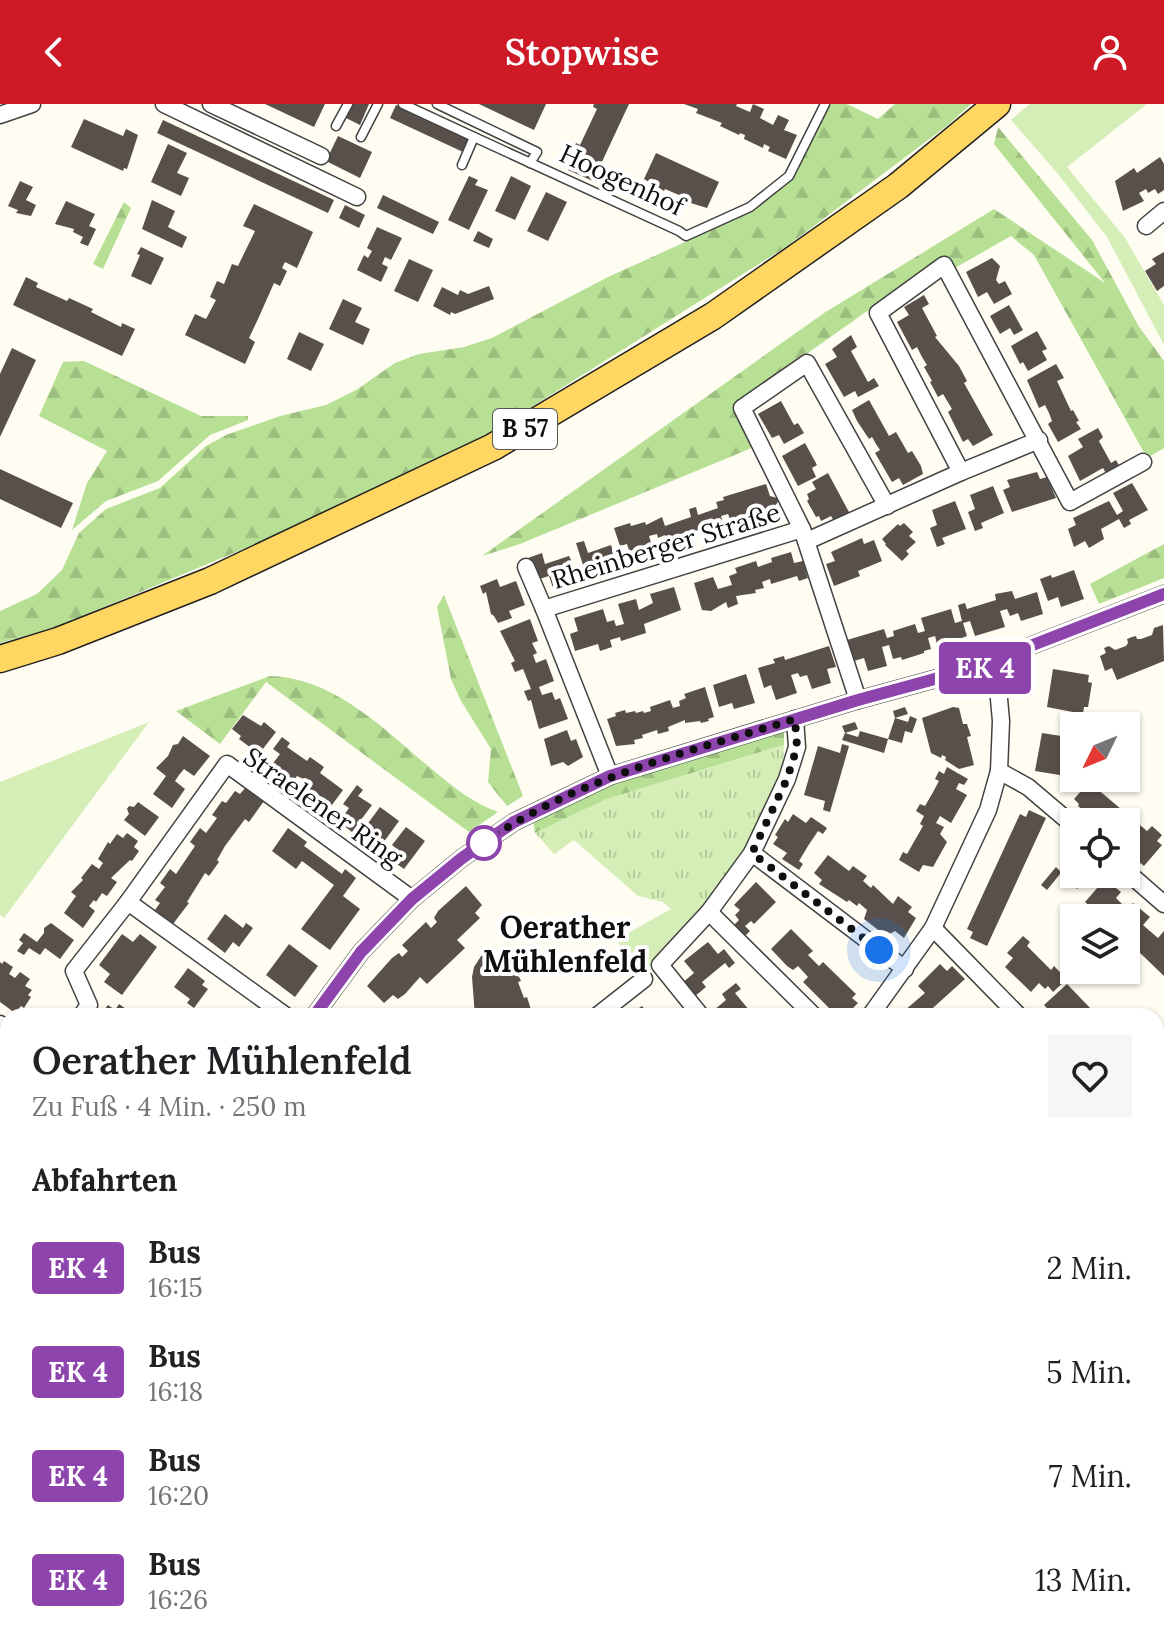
<!DOCTYPE html>
<html lang="de">
<head>
<meta charset="utf-8">
<style>
  body { margin:0; font-family:Lora,serif; background:#f6f6f6; color:#202124; height:100vh; display:flex; flex-direction:column; font-size:30px; white-space:nowrap }
  * { box-sizing:border-box; margin:0 }
  p { font-size:26px; color:#757577 }
  .icon { flex:none; width:44px; height:44px; fill:none; stroke:currentColor; stroke-width:2; stroke-linecap:round; stroke-linejoin:round }
  .map { position:relative; flex:1; overflow:hidden }
  .sheet { position:absolute; left:0px; top:904px; width:1164px; height:642px; display:flex; flex-direction:column; background:#fff; border-radius:24px 24px 0 0; box-shadow:0 2px 6px #0004 }
  .sheet>* { flex:none }
  .badge { padding:0 16px; border-radius:6px; font-size:28px; line-height:52px }
  .needle { width:52px; rotate:227deg }
  .tools { position:absolute; left:1060px; top:608px; display:grid; gap:16px }
  .tools a { display:grid; place-items:center; width:80px; height:80px; border-radius:0px; background:#fff; box-shadow:0 2px 6px #0004; font-size:40px }
  .you { position:absolute; width:40px; height:40px; margin:-20px; border:6px solid #fff; border-radius:50%; background:#1a73e8; box-shadow:0 0 0 12px #1a73e833 }
  .map>.badge { position:absolute; translate:-50% -50%; box-shadow:0 0 0 4px #fff }
  h2 { padding:0 32px; font-size:30px; line-height:72px }
  .round { display:grid; place-items:center; flex:none; width:84px; height:84px; border-radius:0px; background:#f6f6f6 }
  .overview { display:flex; align-items:center; justify-content:space-between; height:136px; padding:0 32px }
  h1 { font-size:38px; font-weight:600; line-height:60px }
  ul { padding:0; list-style:none }
  li { display:flex; align-items:center; gap:24px; height:104px; padding:0 32px }
  li div { flex:1 }
  li b { display:block; font-size:30px }
  li em { font-style:normal }
  li .badge { min-width:88px; font-weight:700; text-align:center }
  header { display:flex; justify-content:space-between; align-items:center; height:104px; padding:0 32px; background:#cd1a26; color:#fff; font-size:36px; font-weight:600 }
  .map>svg:first-child { display:block }
</style>
</head>
<body>
<header><svg class="icon" aria-label="back" viewBox="0 0 24 24"><path d="M15 5l-7 7 7 7"/></svg>Stopwise<svg class="icon" aria-label="person" viewBox="0 0 24 24"><circle cx="12" cy="8" r="4"/><path d="M4 21q1-7 8-7t8 7"/></svg></header>
<div class="map">
<svg width="1164" height="1545" viewBox="0 0 1164 1545">
  <defs>
    <pattern id="forest-firs" width="22" height="20" patternUnits="userSpaceOnUse" patternTransform="scale(2)"><rect width="22" height="20" fill="#b8e095"/><path d="M5 1l3.5 6h-7zM16 11l3.5 6h-7z" fill="#9dbf7f"/></pattern>
    <pattern id="park-tufts" width="24" height="20" patternUnits="userSpaceOnUse" patternTransform="scale(2)"><rect width="24" height="20" fill="#d5eeb7"/><path d="M3 7l-1-3M5 7V3M7 7l1-3M15 17l-1-3M17 17v-4M19 17l1-3" fill="none" stroke="#b6cb9c"/></pattern>
  </defs>
  <rect width="100%" height="100%" fill="#fffcf2"/>
  <g fill="#d5eeb7">
    <polygon points="1030,0 1147,0 1067,63 1125,134 1164,201 1164,241 1107,133 1058,70 1011,16"/>
    <polygon points="149,618 4,814 0,811 0,678"/>
    <polygon points="694,803 701,811 643,869 616,836 671,805"/>
    <polygon points="514,1538 656,1538 657,1545 515,1545"/>
  </g>
  <g fill="url(#forest-firs)">
    <polygon points="828,0 847,0 878,15 895,0 971,0 948,21 786,143 490,329 277,431 54,524 0,539 0,507 37,490 62,466 79,429 106,405 160,384 206,342 226,331 280,312 326,301 356,286 395,259 419,250 464,243 492,234 606,174 751,108 796,70"/>
    <polygon points="998,23 1092,136 1138,221 1164,257 1164,344 1147,354 1034,151 1011,132 955,164 945,152 733,302 754,343 520,440 482,452 824,209 994,105 1105,179 994,40"/>
    <polygon points="124,98 131,104 103,165 93,160"/>
    <polygon points="84,257 201,312 248,312 248,316 210,331 158,377 106,397 72,426 87,379 107,347 39,312 63,258"/>
    <polygon points="1164,440 1164,474 1099,500 1090,480"/>
    <polygon points="444,491 523,692 507,702 488,678 491,645 461,597 451,575 437,503"/>
    <path d="M270,572c65,1 118,57 165,96 19,15 39,32 63,40l-29,20 -203,-150 -46,62 -44,-33z"/>
    <polygon points="784,626 784,641 607,695 535,729 533,717 597,686"/>
  </g>
  <path fill="url(#park-tufts)" d="M784,641c-1,65 -48,119 -83,170l-7,-8 -23,2 -8,-7 -25,-6 -64,-56 -20,14 -19,-21 72,-34z"/>
  <g fill="#59504b">
    <polygon points="265,0 325,0 314,23"/>
    <polygon points="352,0 369,0 360,21 346,14"/>
    <polygon points="479,0 546,0 534,26"/>
    <polygon points="594,0 629,0 593,77 568,66 575,50 572,49 576,39 580,41 597,5 593,3"/>
    <polygon points="684,0 737,0 736,2 750,8 753,0 764,5 760,14 773,21 778,11 789,16 784,26 797,31 786,55 768,47 770,43 764,40 763,44 744,35 745,31 740,29 739,31 720,22 722,19 696,9 698,5"/>
    <polygon points="396,1 469,36 463,48 390,14"/>
    <polygon points="84,15 123,32 126,25 138,31 127,65 124,64 123,67 71,43"/>
    <polygon points="163,16 334,96 328,109 157,29"/>
    <polygon points="338,32 372,48 360,74 326,57"/>
    <polygon points="168,40 187,49 177,69 189,74 181,92 151,78"/>
    <polygon points="656,49 719,78 707,104 684,97 686,94 665,85 664,87 644,75"/>
    <polygon points="1160,53 1164,60 1164,86 1158,90 1155,85 1148,89 1146,85 1139,89 1144,97 1123,107 1115,77 1134,64 1137,69"/>
    <polygon points="469,72 478,76 475,81 488,86 469,126 448,116"/>
    <polygon points="511,72 531,82 515,116 495,107"/>
    <polygon points="20,77 33,83 26,96 36,101 31,112 16,109 18,106 8,102"/>
    <polygon points="546,88 567,98 548,137 527,127"/>
    <polygon points="383,91 439,118 433,130 377,104"/>
    <polygon points="152,96 175,107 168,123 187,133 182,144 142,125"/>
    <polygon points="66,97 95,110 89,122 96,125 88,142 80,139 83,133 73,128 74,125 55,120"/>
    <polygon points="254,100 313,128 297,164 285,158 282,164 287,167 280,182 274,179 258,215 249,234 255,238 245,260 185,231 195,210 206,215 216,196 210,193 217,177 224,180 232,160 238,162 255,127 243,122"/>
    <polygon points="345,101 365,111 359,124 339,114"/>
    <polygon points="377,123 402,134 391,156 385,153 382,160 388,163 381,178 357,166 364,151 368,154 372,147 367,144"/>
    <polygon points="478,127 493,135 489,144 473,137"/>
    <polygon points="141,143 164,154 151,181 131,172 140,151 137,150"/>
    <polygon points="1164,148 1164,182 1157,187 1145,167 1156,160 1152,155"/>
    <polygon points="992,154 1000,162 996,176 999,180 1005,177 1012,190 994,200 987,188 978,193 966,168"/>
    <polygon points="409,155 433,166 418,198 394,187"/>
    <polygon points="26,173 38,179 36,183 67,197 69,194 93,205 91,208 121,223 122,219 135,225 122,252 13,201"/>
    <polygon points="489,182 494,195 455,210 451,208 450,211 433,202 442,183 458,191 460,186 468,190"/>
    <polygon points="924,191 929,200 922,204 937,232 935,233 959,262 967,277 964,279 993,331 973,342 968,335 963,338 948,308 952,305 943,290 938,293 930,278 932,277 924,263 927,261 922,253 917,243 912,246 897,218 909,211 904,203"/>
    <polygon points="343,195 362,204 355,218 370,225 363,241 329,225"/>
    <polygon points="1009,201 1023,226 1014,231 1010,224 1000,230 990,212"/>
    <polygon points="1037,227 1047,245 1042,247 1047,256 1028,267 1023,258 1020,260 1011,242"/>
    <polygon points="299,228 324,240 311,267 287,255"/>
    <polygon points="851,231 857,243 851,247 868,278 874,274 879,282 858,293 855,287 844,293 825,260 837,253 832,245"/>
    <polygon points="12,244 36,256 0,333 0,270"/>
    <polygon points="1056,260 1064,274 1057,277 1071,307 1073,306 1079,317 1076,318 1081,325 1058,338 1048,320 1052,317 1049,309 1045,301 1039,304 1027,276"/>
    <polygon points="869,296 889,332 896,328 908,349 912,347 921,362 923,370 903,381 899,374 892,378 875,349 880,346 876,340 872,333 869,335 857,317 852,306"/>
    <polygon points="781,297 794,321 798,319 804,329 784,340 779,331 772,334 758,310"/>
    <polygon points="1098,324 1103,333 1099,337 1111,359 1116,356 1122,367 1107,371 1103,364 1080,377 1068,352 1083,343 1078,335"/>
    <polygon points="805,339 817,361 812,364 816,373 798,382 782,352"/>
    <polygon points="0,365 73,399 61,424 0,395"/>
    <polygon points="1037,368 1040,375 1047,373 1056,394 1012,408 1003,386 1010,383 1007,376"/>
    <polygon points="828,369 850,410 835,419 831,412 821,417 819,412 816,413 807,397 809,395 807,390 816,385 812,378"/>
    <polygon points="1132,379 1148,406 1129,416 1131,420 1124,424 1119,415 1101,425 1104,435 1089,444 1085,437 1074,443 1068,425 1076,421 1073,414 1109,397 1117,411 1123,407 1113,389"/>
    <polygon points="766,380 770,392 777,394 778,398 774,403 777,414 747,423 744,411 730,415 728,410 721,412 726,430 706,436 703,425 695,427 688,431 691,441 670,448 665,431 658,434 657,430 649,432 655,452 633,459 627,440 620,442 614,424 630,419 631,422 645,418 646,421 662,413 665,422 691,413 689,405 696,403 698,411 718,404 716,398 724,396 723,393"/>
    <polygon points="993,382 1004,409 981,419 983,424 975,427 968,408 975,405 970,391"/>
    <polygon points="955,397 966,425 942,434 945,440 937,443 930,424 937,421 932,406"/>
    <polygon points="904,419 913,428 909,432 916,438 906,447 909,450 902,457 885,441 886,440 882,435 898,420 900,422"/>
    <polygon points="862,434 864,440 874,436 882,457 858,467 860,472 834,482 826,460 835,457 831,448"/>
    <polygon points="584,437 588,449 611,441 618,464 595,471 591,459 583,461 576,439"/>
    <polygon points="791,448 794,459 803,457 808,474 799,477 797,472 771,480 770,475 762,478 764,484 755,486 756,489 736,492 738,500 728,504 726,498 711,507 702,506 694,479 713,473 718,485 732,481 729,472 737,469 735,464 756,457 758,463 772,458 771,454"/>
    <polygon points="542,449 545,460 569,452 577,468 574,469 577,477 553,484 549,472 536,476 528,454"/>
    <polygon points="1074,466 1084,495 1061,503 1058,493 1048,497 1040,475 1051,471 1052,474"/>
    <polygon points="497,475 500,483 516,477 525,501 509,507 512,514 498,519 494,512 491,510 486,488 483,490 480,482"/>
    <polygon points="674,483 681,506 644,520 646,529 621,537 620,533 610,536 612,543 600,547 598,540 575,547 570,530 578,527 574,514 603,505 607,518 614,516 616,522 624,520 618,500 636,495 639,506 653,499 650,490"/>
    <polygon points="1012,487 1015,495 1037,488 1043,510 1021,517 1018,509 1010,512 1007,505 1000,507 1005,523 975,532 970,517 963,519 967,532 949,539 948,537 937,540 935,532 928,534 931,545 924,547 924,549 902,556 901,553 893,555 889,541 882,543 887,562 868,567 864,554 854,557 847,536 884,525 887,534 894,532 893,527 915,520 918,529 925,527 921,514 951,505 955,519 962,517 958,501 965,499 967,505 996,496 995,490"/>
    <polygon points="530,515 538,537 532,539 537,549 533,551 536,559 546,555 554,577 539,583 542,591 552,588 555,596 560,594 568,615 539,625 531,596 528,597 524,587 531,585 523,565 515,568 511,559 515,557 500,527"/>
    <polygon points="1163,521 1164,557 1117,576 1112,564 1105,567 1100,552 1106,549 1104,544 1109,542 1115,546 1126,542 1128,539 1127,535 1132,533 1136,532 1137,535 1141,535 1152,531 1154,524"/>
    <polygon points="829,542 836,563 827,565 831,579 812,585 807,571 800,573 798,569 791,571 797,589 776,596 771,581 764,584 758,564 775,559 773,555 784,552 785,556"/>
    <polygon points="1053,565 1089,571 1088,578 1092,579 1088,603 1084,603 1083,610 1047,603"/>
    <polygon points="746,570 755,599 734,605 732,599 719,603 713,581"/>
    <polygon points="705,583 714,613 708,615 709,617 701,619 700,617 685,619 685,616 668,623 669,627 658,630 657,626 642,631 643,634 634,636 635,640 616,642 607,615 616,612 615,609 625,606 626,609 635,607 636,609 643,607 644,609 651,607 650,603 670,596 673,604 680,602 679,597 686,594 684,590"/>
    <polygon points="905,603 908,610 895,614 908,618 910,612 917,615 912,629 905,627 902,639 888,635 895,614 893,607"/>
    <polygon points="953,603 959,604 963,620 967,620 971,632 967,633 974,661 959,665 945,656 946,653 942,651 941,654 931,649 922,614"/>
    <polygon points="243,611 261,622 264,618 276,628 259,650 239,635 241,632 232,625"/>
    <polygon points="855,618 858,625 845,629 858,633 860,627 888,635 884,649 842,636 845,629 842,622"/>
    <polygon points="567,626 571,637 576,635 583,653 568,662 563,658 551,662 544,635"/>
    <polygon points="1042,629 1074,634 1072,673 1035,667"/>
    <polygon points="183,632 210,652 194,672 184,665 179,671 175,677 185,685 172,704 153,690 166,672 156,664 168,652 173,641 178,640"/>
    <polygon points="282,633 290,639 287,643 307,657 310,653 324,663 320,669 343,686 326,709 303,692 312,679 297,672 290,682 268,666 280,650 273,645"/>
    <polygon points="842,640 849,642 830,708 823,706 825,697 804,691 818,642 840,649"/>
    <polygon points="947,663 968,675 964,681 959,679 956,685 967,691 951,719 940,712 936,719 944,723 940,730 947,738 933,763 923,761 919,768 899,756 903,748 907,750 923,722 920,720 924,712 916,707 920,700 925,702 932,690 939,677 935,675 939,667 944,670"/>
    <polygon points="1089,678 1147,727 1152,722 1162,731 1157,737 1162,741 1144,762 1126,747 1126,718 1096,718 1078,702 1079,700 1074,695"/>
    <polygon points="357,681 363,686 358,692 372,701 352,728 339,718 349,704 343,700"/>
    <polygon points="246,683 264,697 249,718 245,715 225,742 217,756 219,758 209,772 205,769 187,798 189,799 173,820 155,806 160,799 155,796 165,783 160,779 170,765 176,770 195,742 190,738 200,724 206,729 217,714 212,711 222,697 226,699 235,687 240,690"/>
    <polygon points="138,698 159,713 145,732 124,716 129,710 127,705 129,702 134,703"/>
    <polygon points="380,703 399,717 378,746 365,736 373,726 366,722"/>
    <polygon points="1029,706 1046,714 987,842 970,834 973,828 967,825 1020,710 1026,713"/>
    <polygon points="793,710 806,719 811,713 827,724 823,730 818,727 808,742 799,757 803,760 799,766 782,755 787,749 773,740 778,733 775,731 785,715 788,718"/>
    <polygon points="406,723 425,737 404,765 391,756 398,746 392,741"/>
    <polygon points="288,724 307,738 304,742 311,747 342,770 345,765 356,774 343,792 360,805 330,846 301,825 334,781 302,757 296,765 272,747"/>
    <polygon points="127,729 138,737 134,743 139,747 132,757 130,756 111,774 117,778 107,792 102,789 96,798 94,796 89,802 95,807 83,824 64,809 76,792 71,788 83,776 81,774 92,760 99,765 103,759 98,755 108,738 110,740 117,730 123,734"/>
    <polygon points="828,751 849,767 853,762 867,772 863,777 871,784 873,781 893,800 898,792 912,803 908,808 916,814 904,834 895,827 886,832 864,815 867,806 859,799 857,802 849,796 847,798 819,780 822,776 814,769"/>
    <polygon points="1074,754 1074,770 1089,770 1077,785 1060,770 1047,786 1041,781 1056,763 1062,769"/>
    <polygon points="1105,775 1121,788 1116,794 1122,800 1110,814 1103,814 1085,798"/>
    <polygon points="756,778 776,798 754,820 751,817 745,822 750,827 745,832 734,821 739,816 735,811 740,806 734,801"/>
    <polygon points="466,782 482,801 475,809 480,814 457,836 465,844 427,880 420,873 405,890 398,895 393,891 384,899 367,882 392,854 399,849 402,853 408,847 402,841 426,818 431,824 437,818 434,814 438,807"/>
    <polygon points="1133,799 1150,813 1143,821 1158,834 1164,827 1164,872 1136,845 1137,843 1130,836 1132,833 1126,828 1126,814 1120,814"/>
    <polygon points="225,810 243,824 246,819 253,824 239,843 233,838 225,849 207,835"/>
    <polygon points="51,819 74,836 60,855 45,844 40,851 29,844 24,851 17,847 23,839 19,836 24,829 37,838 44,829 44,824"/>
    <polygon points="791,825 813,847 808,851 819,862 823,858 856,890 852,894 858,899 847,910 842,905 836,911 803,878 808,873 798,862 793,866 787,862 771,845"/>
    <polygon points="122,830 133,838 140,830 157,843 122,891 104,878 110,870 99,861"/>
    <polygon points="1023,832 1030,838 1027,842 1051,866 1054,862 1067,875 1053,888 1048,882 1045,885 1039,879 1031,888 1005,863 1013,854 1007,849"/>
    <polygon points="708,838 718,850 724,845 735,859 729,864 725,859 702,878 706,883 694,893 682,879 694,869 684,857"/>
    <polygon points="289,840 318,862 295,893 266,871"/>
    <polygon points="485,846 488,855 508,849 521,877 518,878 524,894 527,893 533,912 475,912 472,873 474,863"/>
    <polygon points="4,857 13,863 9,870 15,874 20,868 30,875 25,882 32,886 28,891 31,893 24,904 21,902 15,909 0,898 0,858 2,860"/>
    <polygon points="940,860 947,867 952,862 965,875 924,912 898,912 925,889 918,882"/>
    <polygon points="188,864 205,877 202,881 208,885 194,904 187,899 190,895 174,883"/>
    <polygon points="736,879 741,885 735,889 754,912 719,912 714,906 726,896 722,890"/>
    <polygon points="1067,880 1091,905 1084,912 1054,912 1044,901"/>
    <polygon points="119,900 136,912 99,912 108,901 115,906"/>
    <polygon points="642,902 650,912 618,912 630,904 633,908"/>
    <polygon points="8,965 8,1017 0,1009 0,1002 6,993 0,989 0,972 2,973"/>
    <polygon points="1160,1132 1164,1136 1164,1184 1156,1176 1156,1136"/>
    <polygon points="1156,1373 1164,1381 1164,1416 1160,1419 1156,1415"/>
    <polygon points="321,1538 366,1538 365,1545 320,1545"/>
    <polygon points="383,1538 420,1538 420,1545 382,1545"/>
    <polygon points="444,1538 473,1538 473,1541 468,1541 467,1545 444,1545"/>
    <polygon points="715,1538 744,1538 746,1545 717,1545"/>
    <polygon points="761,1538 798,1538 799,1539 782,1545 763,1545"/>
    <polygon points="930,1538 957,1538 958,1544 966,1541 967,1545 931,1545"/>
  </g>
  <g fill="none" stroke-linecap="round" stroke-linejoin="round">
    <g stroke="#424242" stroke-width="11">
      <g id="lane">
        <polyline points="403,0 474,33"/>
        <polyline points="437,0 537,48 530,59"/>
        <polyline points="336,22 348,0"/>
        <polyline points="361,33 378,0"/>
        <polyline points="462,61 474,33 679,127 686,132 750,103 789,72 825,0"/>
      </g>
    </g>
    <g stroke="#424242" stroke-width="19">
      <g id="street">
        <polyline points="164,0 357,93"/>
        <polyline points="211,0 321,52"/>
        <polyline points="0,11 32,0"/>
        <polyline points="1146,122 1164,107"/>
        <polyline points="961,368 878,209 944,161 1070,398 1143,358"/>
        <polyline points="807,437 961,368 1039,336"/>
        <polyline points="526,463 544,505"/>
        <polyline points="858,596 802,425 742,304 807,259 887,402"/>
        <polyline points="999,667 1028,683 1074,722"/>
        <polyline points="610,672 544,505 802,425"/>
        <polyline points="752,749 905,865"/>
        <polyline points="1126,767 1164,800"/>
        <polyline points="709,808 814,912"/>
        <polyline points="933,824 1019,912"/>
        <polyline points="81,912 89,901 74,867 128,798"/>
        <polyline points="286,912 128,798 227,660 412,795"/>
        <polyline points="314,912 361,848 412,795 462,754 514,718 610,672 858,596 964,567 996,562 1025,544 1164,490"/>
        <polyline points="597,912 644,875"/>
        <polyline points="701,912 660,861 709,808 752,749 787,675 797,643 795,615"/>
        <polyline points="870,912 933,824 988,706 999,667 1001,617 996,562"/>
        <polyline points="0,920 8,926"/>
        <polyline points="1156,979 1164,972"/>
        <polyline points="0,1025 8,1031"/>
        <polyline points="1156,1047 1164,1055"/>
        <polyline points="0,1129 8,1118"/>
        <polyline points="1156,1203 1164,1211"/>
        <polyline points="1156,1245 1164,1238"/>
        <polyline points="0,1326 8,1319"/>
        <polyline points="1156,1347 1164,1355"/>
        <polyline points="0,1353 8,1342"/>
        <polyline points="1156,1458 1164,1454"/>
        <polyline points="676,1538 678,1545"/>
        <polyline points="425,1545 425,1538"/>
        <polyline points="826,1545 849,1538"/>
        <polyline points="1045,1545 1054,1538"/>
      </g>
    </g>
    <g stroke="#313131" stroke-width="27">
      <polyline id="secondary" points="0,1528 12,1545"/>
    </g>
    <g stroke="#202020" stroke-width="29">
      <polyline id="primary" points="0,555 58,537 210,477 493,343 713,212 898,82 997,0"/>
    </g>
    <use href="#lane" stroke="#fff" stroke-width="8"/>
    <use href="#street" stroke="#fff" stroke-width="16"/>
    <use href="#secondary" stroke="#fff4ad" stroke-width="24"/>
    <use href="#primary" stroke="#ffd662" stroke-width="26"/>
  </g>
  <g fill="none" stroke-linecap="round" stroke-linejoin="round">
    <g stroke="#fff" stroke-width="18">
      <polyline id="line" points="314,912 361,848 412,795 462,754 514,718 610,672 858,596 964,567 996,562 1025,544 1164,490"/>
    </g>
    <use href="#line" stroke="#8e44ad" stroke-width="12"/>
    <path stroke="#0f0f0f" stroke-width="8" stroke-dasharray="0 14.4" d="M484,739c91,-65 205,-91 311,-124l2,28 -10,32 -35,74 127,97"/>
  </g>
  <circle fill="#fff" stroke="#8e44ad" stroke-width="4" cx="484" cy="739" r="16"/>
  <g text-anchor="middle" stroke-width="8" stroke-linejoin="round" paint-order="stroke">
    <rect fill="#fff" stroke="#575757" stroke-width="2" x="493" y="305" width="64" height="40" rx="6"/>
    <g font-size="24" font-weight="bold" fill="#0f0f0f">
      <text x="525" y="333">B 57</text>
    </g>
    <g font-size="26" fill="#0f0f0f" stroke="#fff">
      <text transform="translate(622 76) rotate(25)" y="9">Hoogenhof</text>
      <text transform="translate(666 442) rotate(-17)" y="9">Rheinberger Straße</text>
      <text transform="translate(323 703) rotate(35)" y="9">Straelener Ring</text>
    </g>
    <g font-size="30" font-weight="bold" fill="#0f0f0f" stroke="#fff">
      <text x="565" y="834">Oerather<tspan x="565" dy="34">Mühlenfeld</tspan></text>
    </g>
  </g>
</svg>
<div class="tools">
<a><svg class="needle" viewBox="-14 -14 28 28"><path d="M0-13l5 13h-10z" fill="#e53935"/><path d="M0 13l5-13h-10z" fill="#757577"/></svg></a>
<a><svg class="icon" aria-label="locate" viewBox="0 0 24 24"><circle cx="12" cy="12" r="6"/><path d="M12 2v4M12 18v4M2 12h4M18 12h4"/></svg></a>
<a><svg class="icon" aria-label="layers" viewBox="0 0 24 24"><path d="M12 4l9 5-9 5-9-5zM3 14l9 5 9-5"/></svg></a>
</div>
<div class="you" style="left:879px;top:846px"></div>
<b class="badge" style="left:985px;top:564px;background:#8e44ad;color:#fff">EK 4</b>
<section class="sheet">
<div class="overview"><div><h1>Oerather Mühlenfeld</h1><p>Zu Fuß · 4 Min. · 250 m</p></div><a class="round"><svg class="icon" aria-label="heart" viewBox="0 0 24 24"><path d="M12 20l-8-8c-3-5 5-10 8-4 3-6 11-1 8 4z"/></svg></a></div>
<h2>Abfahrten</h2>
<ul>
<li><span class="badge" style="background:#8e44ad;color:#fff">EK 4</span><div><b>Bus</b><p>16:15</p></div><em>2 Min.</em></li>
<li><span class="badge" style="background:#8e44ad;color:#fff">EK 4</span><div><b>Bus</b><p>16:18</p></div><em>5 Min.</em></li>
<li><span class="badge" style="background:#8e44ad;color:#fff">EK 4</span><div><b>Bus</b><p>16:20</p></div><em>7 Min.</em></li>
<li><span class="badge" style="background:#8e44ad;color:#fff">EK 4</span><div><b>Bus</b><p>16:26</p></div><em>13 Min.</em></li>
</ul>
</section>
</div>
</body>
</html>
